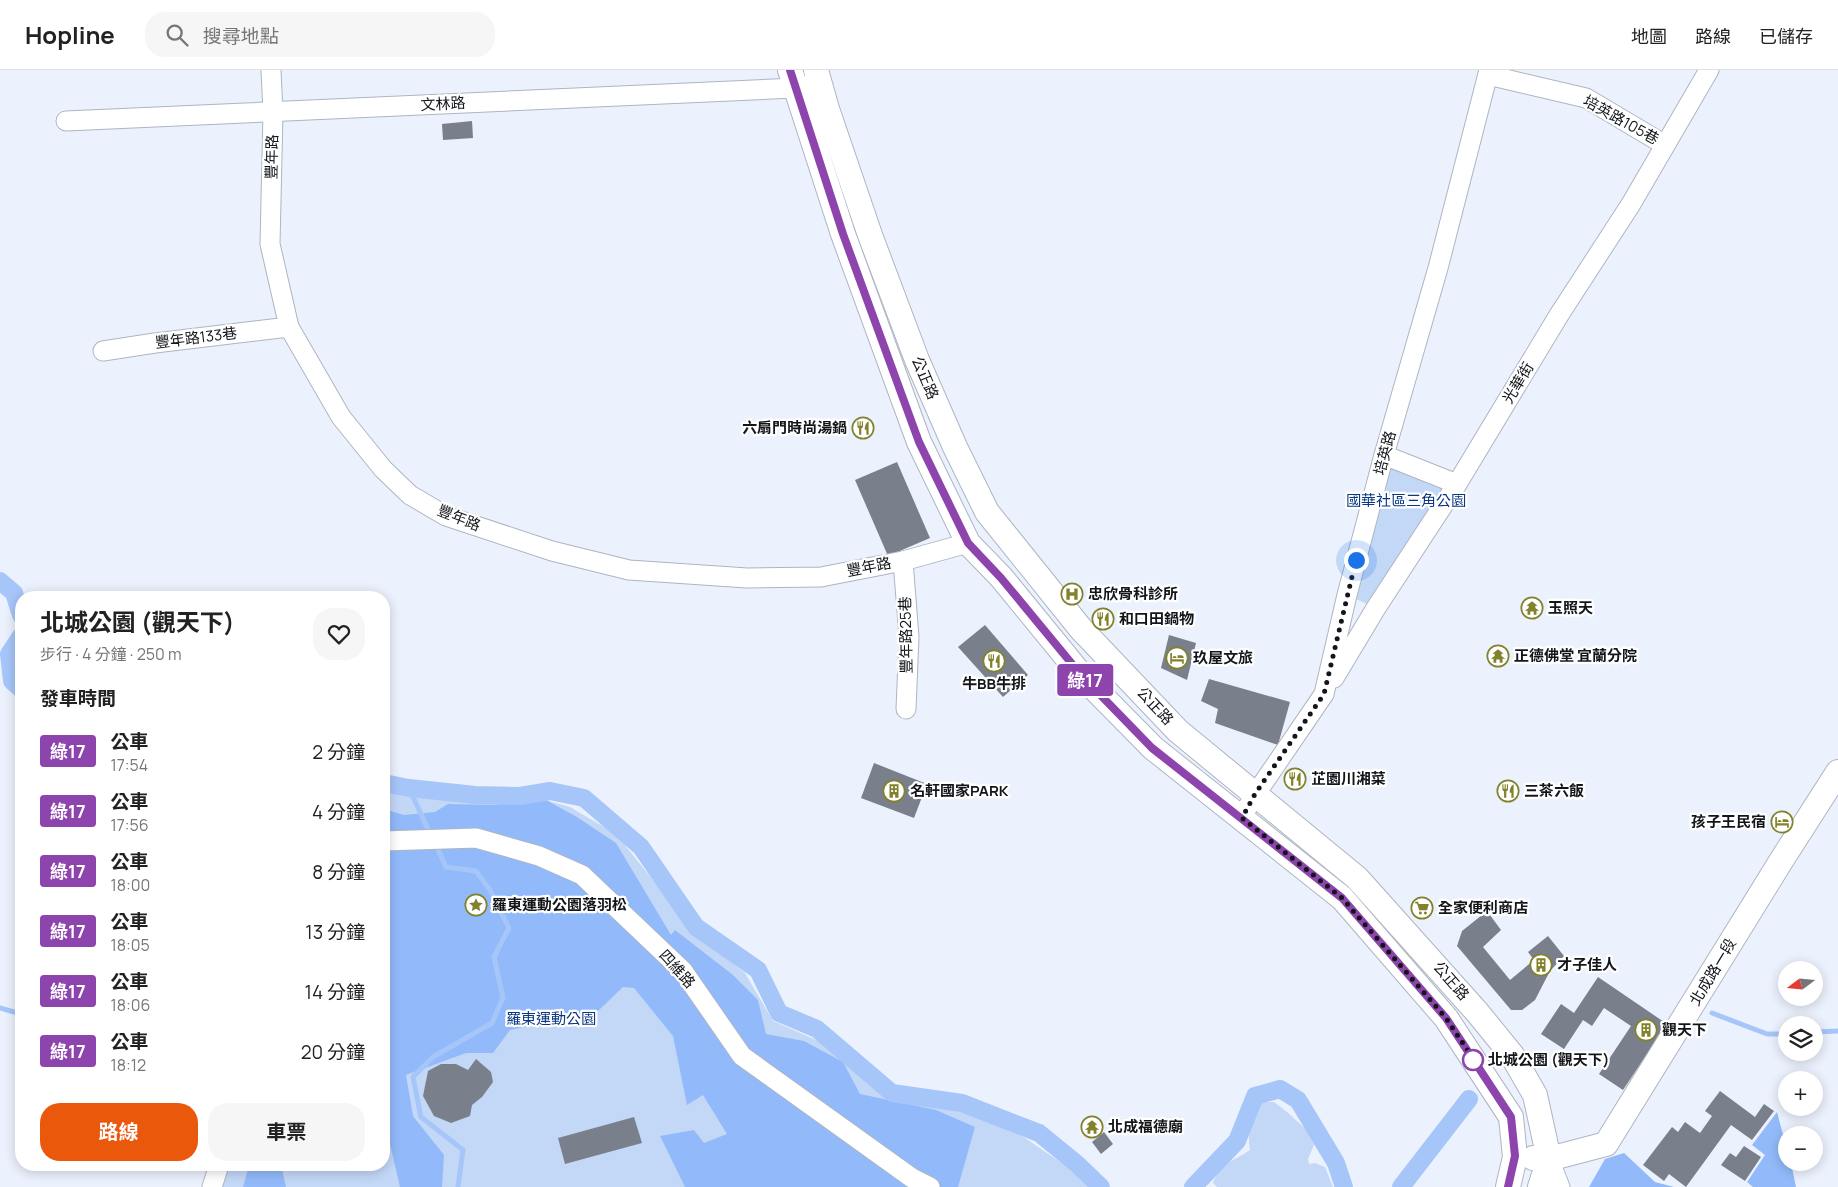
<!DOCTYPE html>
<html lang="zh-TW">
<head>
<meta charset="utf-8">
<style>
  body { margin:0; font-family:Manrope,"Noto Sans TC",sans-serif; background:#f6f6f6; color:#222; height:100vh; display:flex; flex-direction:column; font-size:19px; white-space:nowrap }
  * { box-sizing:border-box; margin:0 }
  p { font-size:16px; color:#767676 }
  .icon { flex:none; width:28px; height:28px; fill:none; stroke:currentColor; stroke-width:2; stroke-linecap:round; stroke-linejoin:round }
  .map { position:relative; flex:1; overflow:hidden }
  .details { position:absolute; left:15px; top:521px; width:375px; height:580px; display:flex; flex-direction:column; background:#fff; border-radius:20px; box-shadow:0 2px 12px #0003 }
  .details>* { flex:none }
  .badge { padding:0 10px; border-radius:4px; font-size:18px; line-height:32px }
  .needle { width:32px; rotate:254deg }
  .controls { position:absolute; left:1778px; top:891px; display:grid; gap:10px }
  .controls a { display:grid; place-items:center; width:45px; height:45px; border-radius:50%; background:#fff; box-shadow:0 2px 12px #0003; font-size:25px }
  .you { position:absolute; width:25px; height:25px; margin:-12px; border:4px solid #fff; border-radius:50%; background:#1a73e8; box-shadow:0 0 0 8px #1a73e833 }
  .map>.badge { position:absolute; translate:-50% -50%; box-shadow:0 0 0 2px #fff }
  h2 { padding:0 25px; font-size:19px; line-height:45px }
  .round { display:grid; place-items:center; flex:none; width:52px; height:52px; border-radius:20px; background:#f6f6f6 }
  .headline { display:flex; align-items:center; justify-content:space-between; height:85px; padding:0 25px }
  h1 { font-size:24px; font-weight:700; line-height:38px }
  .cta { display:flex; gap:10px; margin-top:auto; padding:10px 25px }
  .cta a { flex:1; height:58px; border-radius:20px; background:#ea580c; color:#fff; font-size:20px; font-weight:700; line-height:58px; text-align:center }
  .cta a+a { background:#f6f6f6; color:#222 }
  ul { padding:0; list-style:none }
  li { display:flex; align-items:center; gap:15px; height:60px; padding:0 25px }
  li div { flex:1 }
  li b { display:block; font-size:19px }
  li em { font-style:normal }
  li .badge { min-width:55px; font-weight:700; text-align:center }
  header { display:flex; align-items:center; gap:30px; box-sizing:border-box; height:70px; padding:0 25px; background:#fff; border-bottom:1px solid #e0e0e0 }
  header strong { font-size:24px }
  nav { display:flex; gap:28px; margin-inline-start:auto; font-size:18px }
  .search { width:350px; height:45px; background:#f6f6f6; display:flex; align-items:center; gap:12px; box-sizing:border-box; padding:0 18px; border-radius:20px; color:#767676; font-size:19px }
  .map>svg:first-child { display:block }
</style>
</head>
<body>
<header>
<strong>Hopline</strong>
<div class="search"><svg class="icon" aria-label="search" viewBox="0 0 24 24"><circle cx="10" cy="10" r="6"/><path d="M15 15l6 6"/></svg>搜尋地點</div>
<nav><a>地圖</a><a>路線</a><a>已儲存</a></nav>
</header>
<div class="map">
<svg width="1838" height="1117" viewBox="0 0 1838 1117">
  <rect width="100%" height="100%" fill="#ecf2fd"/>
  <g fill="#c3d7f7">
    <polygon points="1384,385 1457,414 1376,538 1347,525"/>
    <polygon points="384,717 415,724 513,721 570,737 616,764 697,865 745,903 773,951 839,980 902,1024 974,1040 1025,1068 1097,1117 219,1117 225,1095 384,1095"/>
    <path d="M1260,1032h14l13,10 22,20 5,13 -6,14 1,5 6,-1 10,4 8,20h-116l-4,-4c8,-22 20,-21 37,-33 -3,-18 0,-32 10,-48z"/>
  </g>
  <g fill="#92bafa">
    <polygon points="546,730 577,747 616,773 671,865 675,860 733,905 758,930 766,964 804,971 843,992 860,1024 936,1040 975,1057 958,1117 685,1117 660,1066 694,1060 704,1073 727,1064 703,1025 687,1035 673,966 634,918 623,917 599,940 510,960 493,983 466,983 406,1005 413,1046 444,1085 442,1117 400,1117 384,1048 384,739 404,745 435,742 448,734 493,735"/>
    <polygon points="1777,1042 1786,1076 1786,1092 1791,1093 1796,1117 1753,1117 1747,1112 1765,1085 1752,1075"/>
    <polygon points="1624,1083 1655,1112 1674,1117 1589,1117 1605,1089"/>
    <polygon points="249,1095 281,1095 286,1117 243,1117"/>
  </g>
  <g fill="none" stroke-linecap="round" stroke-linejoin="round">
    <g stroke="#a6c6fa" stroke-width="5">
      <polyline points="409,718 431,766"/>
      <polyline points="435,773 446,797 476,801 490,820 509,858 494,887 503,928 492,953 433,987 413,1007 421,1047 463,1080 458,1117"/>
      <polyline points="0,938 21,944"/>
      <polyline points="1712,943 1767,964 1786,964"/>
      <polyline points="1814,962 1838,961"/>
    </g>
    <g stroke="#a6c6fa" stroke-width="18">
      <polyline points="0,511 14,523 21,545"/>
      <polyline points="21,566 9,584 12,611 21,619"/>
      <polyline points="384,713 409,718 475,725 520,726 550,721 584,728 641,777 696,857 758,900 779,943 817,959 892,1023 962,1033 1039,1063 1077,1094 1101,1117"/>
      <polyline points="1193,1117 1237,1071 1255,1026 1280,1019 1298,1030 1336,1093 1344,1117"/>
      <polyline points="1401,1117 1469,1029"/>
    </g>
  </g>
  <g fill="#79808c">
    <polygon points="472,51 473,68 443,70 442,54"/>
    <polygon points="897,392 930,468 888,486 855,410"/>
    <polygon points="985,555 1028,605 1003,627 958,577"/>
    <polygon points="1169,565 1196,573 1187,610 1161,598"/>
    <polygon points="1209,609 1290,632 1278,675 1215,653 1218,639 1201,631"/>
    <polygon points="874,693 927,714 914,748 861,728"/>
    <polygon points="1487,841 1501,860 1483,877 1510,910 1534,890 1528,882 1548,866 1564,886 1550,901 1535,930 1522,940 1511,940 1457,876 1462,861"/>
    <polygon points="1598,907 1667,954 1623,1020 1599,1004 1631,956 1604,938 1592,956 1583,950 1564,979 1541,964 1561,934 1574,943"/>
    <polygon points="476,989 491,1002 493,1012 482,1027 472,1035 470,1046 451,1053 434,1046 423,1026 428,1001 441,994 456,994 468,1000"/>
    <polygon points="1720,1021 1755,1047 1764,1034 1774,1041 1752,1070 1731,1055 1686,1117 1669,1104 1664,1111 1643,1095 1672,1057 1678,1062 1685,1052 1700,1063 1712,1046 1705,1041"/>
    <polygon points="634,1047 642,1073 565,1094 558,1068"/>
    <polygon points="1104,1062 1113,1074 1101,1084 1092,1072"/>
    <polygon points="1744,1076 1761,1087 1745,1111 1721,1095 1730,1083 1736,1087"/>
  </g>
  <g fill="none" stroke-linecap="round" stroke-linejoin="round">
    <g stroke="#adb5c2" stroke-width="21">
      <g id="minor">
        <polyline points="271,0 273,43 270,174 289,257 341,347 383,399 410,425 446,446 552,481 629,500 747,508 821,507 903,491 968,473"/>
        <polyline points="1488,5 1586,28 1665,75"/>
        <polyline points="66,51 795,18 808,15"/>
        <polyline points="103,281 155,273 289,257"/>
        <polyline points="1384,385 1457,414"/>
        <polyline points="903,491 909,567 906,639"/>
        <polyline points="1334,608 1376,538 1457,414 1559,245 1631,134 1709,0"/>
        <polyline points="1241,748 1255,725 1324,624 1347,525 1384,385 1438,198 1489,0"/>
        <polyline points="384,771 476,768 539,786 582,805 683,901 742,986 912,1108 930,1117"/>
        <polyline points="1549,1089 1560,1117"/>
        <polyline points="212,1117 219,1095"/>
      </g>
    </g>
    <g stroke="#adb5c2" stroke-width="26">
      <g id="tertiary">
        <polyline points="790,0 843,164 919,372 968,473 1001,507 1082,606 1153,678 1342,828 1446,948 1511,1047 1515,1087 1508,1117"/>
        <polyline points="816,0 827,39 870,165 917,290 955,377 987,442 1081,559 1178,661 1357,808 1477,942 1512,985 1535,1025 1549,1089 1540,1117"/>
        <polyline points="1533,1088 1549,1089 1606,1074 1781,791 1838,702"/>
      </g>
    </g>
    <use href="#minor" stroke="#fff" stroke-width="19"/>
    <use href="#tertiary" stroke="#fff" stroke-width="24"/>
  </g>
  <g fill="none" stroke-linecap="round" stroke-linejoin="round">
    <g stroke="#fff" stroke-width="11">
      <polyline id="line" points="790,0 843,164 919,372 968,473 1001,508 1082,606 1152,678 1342,828 1446,948 1511,1047 1515,1086 1508,1117"/>
    </g>
    <use href="#line" stroke="#8e44ad" stroke-width="8"/>
    <polyline stroke="#121519" stroke-width="5" stroke-dasharray="0 9" points="1356,490 1324,624 1255,724 1242,748 1342,828 1446,948 1476,993 1473,990"/>
  </g>
  <defs>
    <g id="restaurant-ring" transform="scale(1.125)"><circle r="9.5" fill="#fff" stroke="#81822b" stroke-width="1.5"/><path d="M-5-6h1v4h1v-4h1v4h1v-4h1v5L-1.5 .5V6h-2V.5L-5-1ZM5-6V6H3V1.5H1.5Q1.5-4 5-6Z" fill="#81822b"/></g>
    <g id="hospital-ring" transform="scale(1.125)"><circle r="9.5" fill="#fff" stroke="#81822b" stroke-width="1.5"/><path d="M-5-5h3v3.5h4V-5h3V5h-3V1.5h-4V5h-3Z" fill="#81822b"/></g>
    <g id="temple-ring" transform="scale(1.125)"><circle r="9.5" fill="#fff" stroke="#81822b" stroke-width="1.5"/><path d="M0-6L5-2H3V0L6.5 2.5H4V6H1.5V3h-3V6H-4V2.5H-6.5L-3 0V-2H-5Z" fill="#81822b"/></g>
    <g id="hotel-ring" transform="scale(1.125)"><circle r="9.5" fill="#fff" stroke="#81822b" stroke-width="1.5"/><path d="M-6-4.5h1.5V1H6V5H4.5V3h-9V5H-6ZM-4 0a1.8 1.8 0 1 1 3.6 0ZM.5 0V-2.5h3Q6-2.5 6 0Z" fill="#81822b"/></g>
    <g id="building-ring" transform="scale(1.125)"><circle r="9.5" fill="#fff" stroke="#81822b" stroke-width="1.5"/><path d="M-4-6H4V6H1V3H-1V6H-4ZM-2.5-4.3h1.7v1.8h-1.7ZM.8-4.3h1.7v1.8H.8ZM-2.5-1h1.7V.8h-1.7ZM.8-1h1.7V.8H.8Z" fill="#81822b"/></g>
    <g id="sight-ring" transform="scale(1.125)"><circle r="9.5" fill="#fff" stroke="#81822b" stroke-width="1.5"/><path d="M0-6L1.8-2.2L6-1.7L2.9 1.2L3.7 5.4L0 3.3L-3.7 5.4L-2.9 1.2L-6-1.7L-1.8-2.2Z" fill="#81822b"/></g>
    <g id="supermarket-ring" transform="scale(1.125)"><circle r="9.5" fill="#fff" stroke="#81822b" stroke-width="1.5"/><path d="M-6-5.5h2.5l.6 2H6L4.5 2H-2.5L-4.4-4H-6ZM-1.5 3.2a1.3 1.3 0 1 0 .1 0ZM3 3.2a1.3 1.3 0 1 0 .1 0Z" fill="#81822b"/></g>
  </defs>
  <g fill-rule="evenodd">
    <use href="#restaurant-ring" x="863" y="358"/>
    <use href="#hospital-ring" x="1072" y="524"/>
    <use href="#temple-ring" x="1532" y="538"/>
    <use href="#restaurant-ring" x="1103" y="549"/>
    <use href="#temple-ring" x="1498" y="586"/>
    <use href="#hotel-ring" x="1177" y="588"/>
    <use href="#restaurant-ring" x="994" y="591"/>
    <use href="#restaurant-ring" x="1295" y="709"/>
    <use href="#building-ring" x="894" y="721"/>
    <use href="#restaurant-ring" x="1508" y="721"/>
    <use href="#hotel-ring" x="1782" y="752"/>
    <use href="#sight-ring" x="476" y="835"/>
    <use href="#supermarket-ring" x="1422" y="838"/>
    <use href="#building-ring" x="1541" y="895"/>
    <use href="#building-ring" x="1646" y="960"/>
    <use href="#temple-ring" x="1092" y="1057"/>
  </g>
  <circle fill="#fff" stroke="#8e44ad" stroke-width="2.5" cx="1473" cy="990" r="10"/>
  <g text-anchor="middle" stroke-width="4.5" stroke-linejoin="round" paint-order="stroke">
    <g font-size="15" fill="#121519" stroke="#fff">
      <text transform="translate(443 34) rotate(-3)" y="5">文林路</text>
      <text transform="translate(1621 50) rotate(29)" y="5">培英路105巷</text>
      <text transform="translate(272 87) rotate(-89)" y="5">豐年路</text>
      <text transform="translate(196 268) rotate(-7)" y="5">豐年路133巷</text>
      <text transform="translate(925 308) rotate(67)" y="5">公正路</text>
      <text transform="translate(1518 313) rotate(-59)" y="5">光華街</text>
      <text transform="translate(1385 383) rotate(-75)" y="5">培英路</text>
      <text transform="translate(459 448) rotate(22)" y="5">豐年路</text>
      <text transform="translate(869 497) rotate(-11)" y="5">豐年路</text>
      <text transform="translate(906 565) rotate(-91)" y="5">豐年路25巷</text>
      <text transform="translate(1155 636) rotate(47)" y="5">公正路</text>
      <text transform="translate(677 899) rotate(48)" y="5">四維路</text>
      <text transform="translate(1713 902) rotate(-59)" y="5">北成路一段</text>
      <text transform="translate(1451 911) rotate(49)" y="5">公正路</text>
    </g>
    <g font-size="15" font-weight="bold" fill="#121519" stroke="#fff" text-anchor="start">
      <text x="847" y="363" text-anchor="end">六扇門時尚湯鍋</text>
      <text x="1088" y="529">忠欣骨科診所</text>
      <text x="1548" y="543">玉照天</text>
      <text x="1119" y="554">和口田鍋物</text>
      <text x="1514" y="591">正德佛堂 宜蘭分院</text>
      <text x="1193" y="593">玖屋文旅</text>
      <text x="994" y="619" text-anchor="middle">牛BB牛排</text>
      <text x="1311" y="714">芷園川湘菜</text>
      <text x="910" y="726">名軒國家PARK</text>
      <text x="1524" y="726">三茶六飯</text>
      <text x="1766" y="757" text-anchor="end">孩子王民宿</text>
      <text x="492" y="840">羅東運動公園落羽松</text>
      <text x="1438" y="843">全家便利商店</text>
      <text x="1557" y="900">才子佳人</text>
      <text x="1662" y="965">觀天下</text>
      <text x="1108" y="1062">北成福德廟</text>
    </g>
    <g font-size="15" fill="#0a3881" stroke="#fff">
      <text x="1406" y="436">國華社區三角公園</text>
      <text x="551" y="954">羅東運動公園</text>
    </g>
    <g font-size="15" font-weight="bold" fill="#121519" stroke="#fff" text-anchor="start">
      <text x="1488" y="995">北城公園 (觀天下)</text>
    </g>
  </g>
</svg>
<div class="controls">
<a><svg class="needle" viewBox="-14 -14 28 28"><path d="M0-13l5 13h-10z" fill="#e53935"/><path d="M0 13l5-13h-10z" fill="#767676"/></svg></a>
<a><svg class="icon" aria-label="layers" viewBox="0 0 24 24"><path d="M12 4l9 5-9 5-9-5zM3 14l9 5 9-5"/></svg></a>
<a>+</a>
<a>−</a>
</div>
<div class="you" style="left:1356px;top:490px"></div>
<b class="badge" style="left:1085px;top:610px;background:#8e44ad;color:#fff">綠17</b>
<section class="details">
<div class="headline"><div><h1>北城公園 (觀天下)</h1><p>步行 · 4 分鐘 · 250 m</p></div><a class="round"><svg class="icon" aria-label="heart" viewBox="0 0 24 24"><path d="M12 20l-8-8c-3-5 5-10 8-4 3-6 11-1 8 4z"/></svg></a></div>
<h2>發車時間</h2>
<ul>
<li><span class="badge" style="background:#8e44ad;color:#fff">綠17</span><div><b>公車</b><p>17:54</p></div><em>2 分鐘</em></li>
<li><span class="badge" style="background:#8e44ad;color:#fff">綠17</span><div><b>公車</b><p>17:56</p></div><em>4 分鐘</em></li>
<li><span class="badge" style="background:#8e44ad;color:#fff">綠17</span><div><b>公車</b><p>18:00</p></div><em>8 分鐘</em></li>
<li><span class="badge" style="background:#8e44ad;color:#fff">綠17</span><div><b>公車</b><p>18:05</p></div><em>13 分鐘</em></li>
<li><span class="badge" style="background:#8e44ad;color:#fff">綠17</span><div><b>公車</b><p>18:06</p></div><em>14 分鐘</em></li>
<li><span class="badge" style="background:#8e44ad;color:#fff">綠17</span><div><b>公車</b><p>18:12</p></div><em>20 分鐘</em></li>
</ul>
<div class="cta"><a>路線</a><a>車票</a></div>
</section>
</div>
</body>
</html>
